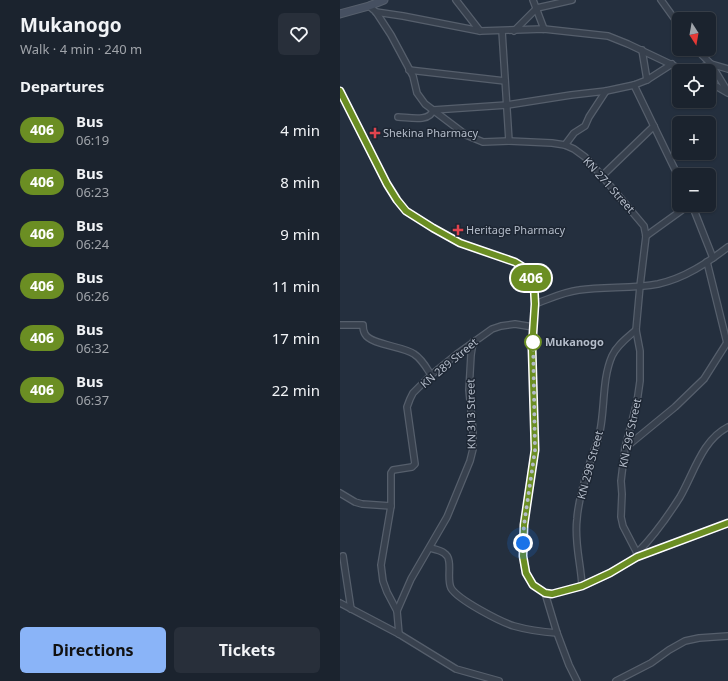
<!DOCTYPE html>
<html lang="en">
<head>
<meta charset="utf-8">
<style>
  body { margin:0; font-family:"Noto Sans",sans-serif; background:#282f3a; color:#f1f3f6; height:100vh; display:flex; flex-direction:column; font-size:15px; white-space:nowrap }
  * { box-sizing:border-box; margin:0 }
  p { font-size:13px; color:#a0a4aa }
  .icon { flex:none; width:22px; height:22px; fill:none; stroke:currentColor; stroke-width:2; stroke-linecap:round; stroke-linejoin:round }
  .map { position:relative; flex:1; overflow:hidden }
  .side { display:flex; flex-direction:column; background:#1b232e; width:340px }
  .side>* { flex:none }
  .badge { padding:0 8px; border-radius:13px; font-size:14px; line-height:26px }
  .needle { width:26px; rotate:169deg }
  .controls { position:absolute; left:332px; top:12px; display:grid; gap:8px }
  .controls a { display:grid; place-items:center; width:44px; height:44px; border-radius:6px; background:#1b232e; box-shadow:0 1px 3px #0004,0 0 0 1px #39404a; font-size:20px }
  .you { position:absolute; width:20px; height:20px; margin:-10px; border:3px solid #fff; border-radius:50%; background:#1a73e8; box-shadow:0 0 0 6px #1a73e833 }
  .map>.badge { position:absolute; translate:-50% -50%; box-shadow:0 0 0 2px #fff }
  h2 { padding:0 20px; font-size:15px; line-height:36px }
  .round { display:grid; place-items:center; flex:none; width:42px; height:42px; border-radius:6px; background:#282f3a }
  .head { display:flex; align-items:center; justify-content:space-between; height:68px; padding:0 20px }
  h1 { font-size:19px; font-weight:700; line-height:30px }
  .action { display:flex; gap:8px; margin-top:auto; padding:8px 20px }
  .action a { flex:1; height:46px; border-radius:6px; background:#8ab4f8; color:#111; font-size:16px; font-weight:700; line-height:46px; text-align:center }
  .action a+a { background:#282f3a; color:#f1f3f6 }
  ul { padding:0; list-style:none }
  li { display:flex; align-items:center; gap:12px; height:52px; padding:0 20px }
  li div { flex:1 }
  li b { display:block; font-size:15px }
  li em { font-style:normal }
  li .badge { min-width:44px; font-weight:700; text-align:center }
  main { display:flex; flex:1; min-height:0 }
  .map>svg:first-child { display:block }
</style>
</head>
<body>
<main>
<section class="side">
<div class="head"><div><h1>Mukanogo</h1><p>Walk · 4 min · 240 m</p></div><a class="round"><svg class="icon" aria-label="heart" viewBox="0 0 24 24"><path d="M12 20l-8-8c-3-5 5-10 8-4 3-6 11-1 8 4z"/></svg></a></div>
<h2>Departures</h2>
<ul>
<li><span class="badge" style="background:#6b8e23;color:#fff">406</span><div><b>Bus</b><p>06:19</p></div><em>4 min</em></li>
<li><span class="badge" style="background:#6b8e23;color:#fff">406</span><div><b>Bus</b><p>06:23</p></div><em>8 min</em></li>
<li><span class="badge" style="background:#6b8e23;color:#fff">406</span><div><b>Bus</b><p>06:24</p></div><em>9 min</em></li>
<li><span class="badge" style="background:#6b8e23;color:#fff">406</span><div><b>Bus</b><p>06:26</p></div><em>11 min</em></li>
<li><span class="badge" style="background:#6b8e23;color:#fff">406</span><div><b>Bus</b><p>06:32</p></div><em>17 min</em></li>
<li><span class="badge" style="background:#6b8e23;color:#fff">406</span><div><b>Bus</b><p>06:37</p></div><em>22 min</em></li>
</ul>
<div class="action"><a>Directions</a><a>Tickets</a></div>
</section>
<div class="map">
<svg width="388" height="681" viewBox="0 0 388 681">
  <rect width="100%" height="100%" fill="#242f3e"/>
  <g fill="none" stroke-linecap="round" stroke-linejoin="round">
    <g stroke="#565f6c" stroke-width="8">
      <g id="minor">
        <polyline points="116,0 140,31"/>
        <polyline points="193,0 204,29"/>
        <polyline points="321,0 339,25"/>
        <polyline points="29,6 36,12 51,35 73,76 77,93 85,104 93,110 126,135 143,142 169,141 212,143 225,145 234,149 245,157 262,176 304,226 306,236 300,286 296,330 300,351 300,381 297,402 285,448 281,481 282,494 281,517 283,526 297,553 297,557"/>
        <polyline points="36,12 63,16 140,31 204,29 268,36 288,44 345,71"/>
        <polyline points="162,31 169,141"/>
        <polyline points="174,31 197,8 232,0"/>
        <polyline points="356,49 371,64 388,92"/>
        <polyline points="302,50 307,80"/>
        <polyline points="69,70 165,81"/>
        <polyline points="350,71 371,64 388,69"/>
        <polyline points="369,82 388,93"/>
        <polyline points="294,85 339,178"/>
        <polyline points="0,91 47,184 57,200 66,211 93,228 120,243 175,262 183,267 191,277 194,285 195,304 192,348 195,450 184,525 183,556 186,573 193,585 205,593 212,594 242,586 270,573 297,557 388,523"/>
        <path d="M58,117c9,0 32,6 35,-7l74,-5 64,-10 35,-4 28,-6 13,-5 25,-16"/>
        <polyline points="225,145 234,133 245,126 249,117 266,91"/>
        <polyline points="262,176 314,126"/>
        <polyline points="352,205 373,258"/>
        <polyline points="306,236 349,205"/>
        <polyline points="367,262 387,343"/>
        <path d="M195,304c14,-5 28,-12 44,-14 26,-4 53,-1 79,-6 27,-6 49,-21 70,-37"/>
        <path d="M0,325h23c0,3 0,6 2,9 6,11 38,12 49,20 8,5 12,13 17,21"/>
        <polyline points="285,448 335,407 364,379 388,341"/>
        <polyline points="0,493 15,502 22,504 51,506"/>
        <path d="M90,548c4,1 10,2 14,5 10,6 2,25 7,35 7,12 50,34 63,38 14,4 29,6 43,7"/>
        <path d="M297,553c16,-16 31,-37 43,-56 14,-24 22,-57 48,-70"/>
        <polyline points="3,556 11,609"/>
        <path d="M242,586c-1,-22 -8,-44 -5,-67 1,-16 7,-37 12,-53 3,-12 9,-23 11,-35 5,-24 2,-52 12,-75 5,-11 15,-18 24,-26"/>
        <polyline points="205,593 217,633 229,665 237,681"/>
        <polyline points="0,603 59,634 116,669 159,681"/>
        <polyline points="57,611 47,592 43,581 41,565 51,506 51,473 53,470 72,467 75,464 67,407 70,399 73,393 91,375 117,354 152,329 161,326 175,324 193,327"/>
        <polyline points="59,634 57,611 71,579 107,517 130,461 133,449 133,431 129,390 131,355 133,342"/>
        <polyline points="276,681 311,663 329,650 345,641 359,638 388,636"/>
      </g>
    </g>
    <g stroke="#565f6c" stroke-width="9">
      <polyline id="secondary" points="0,14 29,6 44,0"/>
    </g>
    <use href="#minor" stroke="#38414e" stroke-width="5.5"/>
    <use href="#secondary" stroke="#465061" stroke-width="7"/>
  </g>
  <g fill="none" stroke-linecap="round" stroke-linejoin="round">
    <g stroke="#fff" stroke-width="9">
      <polyline id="line" points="0,91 47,184 57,200 66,211 93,228 120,243 175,262 183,267 191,278 194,285 195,304 192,348 195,450 184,525 183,556 186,573 193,585 205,593 212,594 242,586 270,573 297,557 388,523"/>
    </g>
    <use href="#line" stroke="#6b8e23" stroke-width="6"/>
    <polyline stroke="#b4bcc9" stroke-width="4" stroke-dasharray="0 7.2" points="183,543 184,525 195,450 193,337 193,342"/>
  </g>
  <g fill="#e0444e" stroke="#1d2633" stroke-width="1.5">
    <path d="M33 127h4v4h4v4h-4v4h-4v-4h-4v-4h4z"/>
    <path d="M116 224h4v4h4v4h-4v4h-4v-4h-4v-4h4z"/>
  </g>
  <circle fill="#fff" stroke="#6b8e23" stroke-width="2" cx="193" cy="342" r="8"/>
  <g text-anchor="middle" stroke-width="3" stroke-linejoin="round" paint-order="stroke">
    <g font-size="11" fill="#b4bcc9" stroke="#1d2633" text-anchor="start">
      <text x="43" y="137">Shekina Pharmacy</text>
      <text x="126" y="234">Heritage Pharmacy</text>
    </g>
    <g font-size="11" fill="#b4bcc9" stroke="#1d2633">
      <text transform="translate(269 185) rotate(48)" y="4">KN 271 Street</text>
      <text transform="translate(109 363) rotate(-40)" y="4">KN 289 Street</text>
      <text transform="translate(131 414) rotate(-91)" y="4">KN 313 Street</text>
      <text transform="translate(290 433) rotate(-78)" y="4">KN 296 Street</text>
      <text transform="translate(250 465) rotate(-75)" y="4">KN 298 Street</text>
    </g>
    <g font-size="11" font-weight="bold" fill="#b4bcc9" stroke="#1d2633" text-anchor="start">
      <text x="205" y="346">Mukanogo</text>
    </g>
  </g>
</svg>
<div class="controls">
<a><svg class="needle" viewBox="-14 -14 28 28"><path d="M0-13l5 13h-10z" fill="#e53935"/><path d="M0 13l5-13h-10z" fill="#a0a4aa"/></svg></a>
<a><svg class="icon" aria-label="locate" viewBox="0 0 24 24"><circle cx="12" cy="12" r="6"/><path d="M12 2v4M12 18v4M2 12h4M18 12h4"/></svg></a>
<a>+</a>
<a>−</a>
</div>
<div class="you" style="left:183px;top:543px"></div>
<b class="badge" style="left:191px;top:278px;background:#6b8e23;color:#fff">406</b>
</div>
</main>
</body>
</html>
